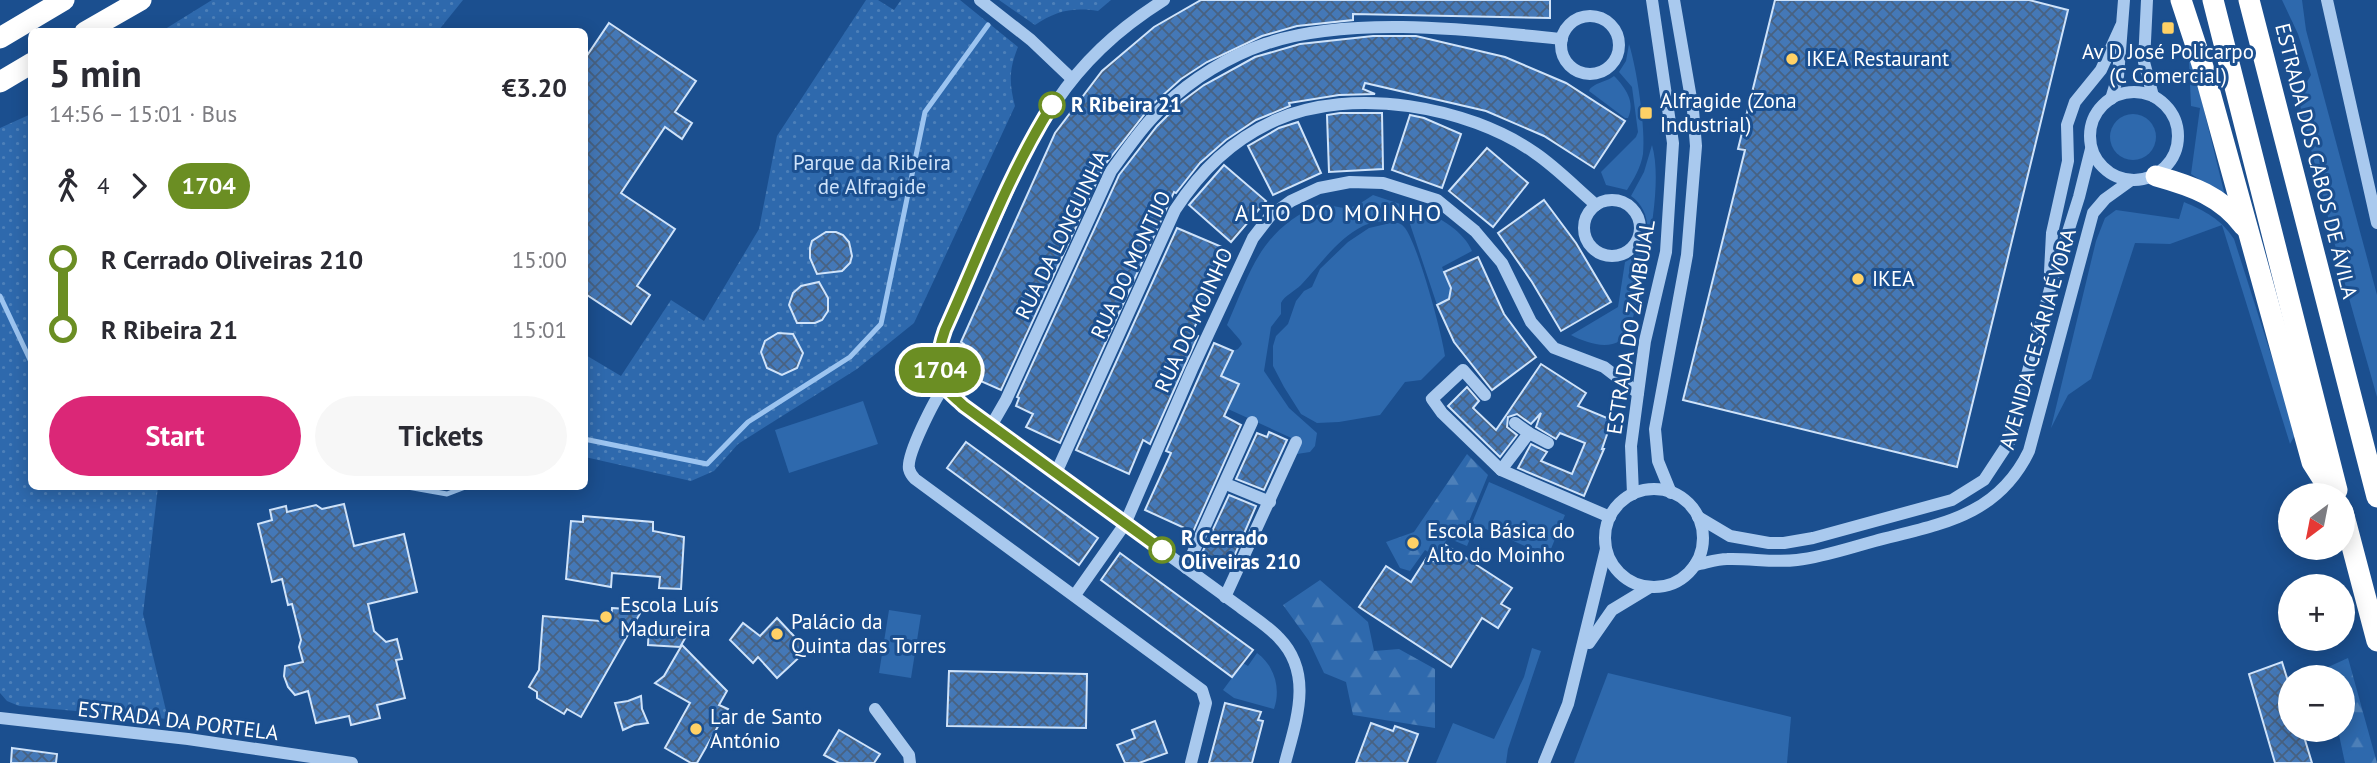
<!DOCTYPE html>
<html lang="en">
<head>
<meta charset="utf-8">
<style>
  body { margin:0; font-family:"PT Sans",sans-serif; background:#f7f7f7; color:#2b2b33; height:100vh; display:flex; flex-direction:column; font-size:26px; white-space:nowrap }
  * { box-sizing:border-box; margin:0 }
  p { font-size:23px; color:#7c7c81 }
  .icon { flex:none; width:38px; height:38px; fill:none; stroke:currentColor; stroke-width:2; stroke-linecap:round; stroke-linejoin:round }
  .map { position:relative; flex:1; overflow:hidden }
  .side { position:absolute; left:28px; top:28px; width:560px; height:462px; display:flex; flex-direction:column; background:#fff; border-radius:10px; box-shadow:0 4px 18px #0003 }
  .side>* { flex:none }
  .badge { padding:0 14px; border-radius:23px; font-size:24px; line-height:46px }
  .needle { width:46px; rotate:212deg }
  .tools { position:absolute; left:2278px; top:483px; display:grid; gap:14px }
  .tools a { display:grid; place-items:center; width:77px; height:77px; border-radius:50%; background:#fff; box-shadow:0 4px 18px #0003; font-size:35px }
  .map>.badge { position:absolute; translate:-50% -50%; box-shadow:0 0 0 4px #fff }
  .legs { display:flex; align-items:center; gap:10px; height:77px; padding:0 21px; font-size:23px }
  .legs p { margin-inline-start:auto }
  .headline { display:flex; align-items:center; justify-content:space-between; height:119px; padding:0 21px }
  h1 { font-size:38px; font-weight:700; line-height:52px }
  .action { display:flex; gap:14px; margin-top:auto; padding:14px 21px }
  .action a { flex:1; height:80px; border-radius:42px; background:#db2777; color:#fff; font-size:28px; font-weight:700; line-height:80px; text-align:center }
  .action a+a { background:#f7f7f7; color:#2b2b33 }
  ul { padding:0 21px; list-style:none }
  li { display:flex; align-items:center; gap:24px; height:70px; font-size:26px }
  li i { display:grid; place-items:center; width:10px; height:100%; margin:0 9px; background:currentColor }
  li i::after { content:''; width:18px; height:18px; margin:-9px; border:5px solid; border-radius:50%; background:#fff }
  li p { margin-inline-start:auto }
  li:first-child i { background:linear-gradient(#0000 50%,currentColor 0) }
  li:last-child i { background:linear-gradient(currentColor 50%,#0000 0) }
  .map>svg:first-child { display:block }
</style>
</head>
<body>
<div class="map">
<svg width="2377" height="763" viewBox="0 0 2377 763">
  <defs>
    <pattern id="forest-firs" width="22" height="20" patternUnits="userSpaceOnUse" patternTransform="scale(1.75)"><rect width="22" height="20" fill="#2e69ad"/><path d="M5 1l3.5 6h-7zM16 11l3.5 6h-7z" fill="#4d80b9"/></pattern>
    <pattern id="park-dots" width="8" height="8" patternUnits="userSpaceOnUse" patternTransform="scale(1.75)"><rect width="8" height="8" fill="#2e69ad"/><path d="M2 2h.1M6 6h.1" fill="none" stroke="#4d80b9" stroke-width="1.8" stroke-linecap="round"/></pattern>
    <pattern id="building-cross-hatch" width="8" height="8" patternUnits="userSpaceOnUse" patternTransform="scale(1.75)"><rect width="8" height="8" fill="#4478b7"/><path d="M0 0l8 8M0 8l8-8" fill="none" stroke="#486282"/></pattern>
  </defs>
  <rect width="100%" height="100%" fill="#1b4f8f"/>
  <g fill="#2e69ad">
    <polygon points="2282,0 2302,0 2306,30 2377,295 2377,397 2343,277 2298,97 2311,75 2298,34"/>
    <path d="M1629,44c8,25 17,86 14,110 -2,13 -9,25 -16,36l-21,-5 -5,-13 35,-35 2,-5 -6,-45 -13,-15 7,-11z"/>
    <polygon points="2192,61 2225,196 2191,174 2200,108 2191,106 2189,62"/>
    <path d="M1614,76c11,11 22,26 14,42h-3l-36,-27c3,-8 18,-9 25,-15z"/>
    <circle cx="2133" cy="137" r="23"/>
    <path d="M1652,145c13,45 -11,135 -21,182 -11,27 -41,18 -60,8l47,-28 7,-45c27,-12 30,-49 6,-66l13,-24z"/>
    <path d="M1373,195l39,13c-8,15 -34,11 -49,18 -27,14 -42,38 -62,59 -6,6 -17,11 -20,18 0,1 0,10 0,11l-10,13 -7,44 25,37 28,25 -2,13 -5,6 -13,2 1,-13 -70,-32 11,-24 -18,-9 12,-25 5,-2 4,-5 -2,-4 -13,-15c25,-57 33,-95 95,-122 26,7 27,8 51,-8z"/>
    <path d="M2184,202c21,9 37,17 50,37l62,194 -6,11 -68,-219 -52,19 -35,-1 -44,136 -23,16 -17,33 45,-187 9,-23 11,-8 63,9z"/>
    <path d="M1423,211c18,7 41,21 49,40l-30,16 13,30 -18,8 -28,-84 3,-5z"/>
    <path d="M1395,222c5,2 6,1 10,6 13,17 37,105 40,128l-24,24 -16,2 -25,33 -41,7 -22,1 -16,-9 -17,-27 -11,-21v-20l3,-10 12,-12 8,-23 8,-10 8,-4 8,-18 28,-27 21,-14z"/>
    <polygon points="863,401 878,444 789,473 775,430"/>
    <polygon points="1489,482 1565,515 1548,556 1472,523"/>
    <polygon points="889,610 921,615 911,678 879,673"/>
    <polygon points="1532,648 1541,651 1508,749 1506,763 1436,763 1453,723 1494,739 1524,677"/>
    <path d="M1257,653c18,13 24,36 17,56l-40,-11 -11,-8 20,-27 5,3z"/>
    <polygon points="1608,673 1791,717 1787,763 1574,763"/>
  </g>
  <g fill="url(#forest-firs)">
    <polygon points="1467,454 1488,475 1465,531 1471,536 1467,546 1448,538 1435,556 1425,550 1410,571 1400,568 1386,542 1414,532"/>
    <polygon points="1320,580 1368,622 1374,651 1399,649 1435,669 1435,728 1353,715 1346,682 1324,673 1309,641 1283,605"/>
    <polygon points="2348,658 2377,763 2345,763 2338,730 2343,730 2343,677 2328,677 2326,668"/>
  </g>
  <g fill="url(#park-dots)">
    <polygon points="212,0 463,0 438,31 162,31"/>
    <path d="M866,0h12l16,10 7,-10h59l58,47c-9,22 -9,36 -3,59l-101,217 -57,46 -119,75 -24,27 -23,10 -106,-24 -1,-103 37,22 50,-76 33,21 55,-92 18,-93z"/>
    <path d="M999,0h112l-13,11c-26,-4 -42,0 -63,14z"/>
    <polygon points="31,114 32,486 158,487 143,614 168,719 19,706 7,701 0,693 0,128"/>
  </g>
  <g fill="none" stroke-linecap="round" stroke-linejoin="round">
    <g stroke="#9cc4f0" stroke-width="5">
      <polyline points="0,296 32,364"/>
      <polyline points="584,439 707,464 748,422 850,357 881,324 925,112 988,25"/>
      <polyline points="402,486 447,494 468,486"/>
    </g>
  </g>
  <g fill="url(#building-cross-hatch)" stroke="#cfe3fa" stroke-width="2">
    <polygon points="1201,0 1550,0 1550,18 1353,14 1353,20 1297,26 1262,36 1207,62 1181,79 1151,106 1104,166 1001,390 967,375 973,362 959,355 964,344 961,342 1055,133 1102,71 1154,27"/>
    <polygon points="1775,0 2029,0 2068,10 1957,467 1683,400 1745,150 1738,149"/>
    <polygon points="609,23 696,81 675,112 692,123 682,139 665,127 621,193 675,229 637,286 650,295 631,324 584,293 584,60"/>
    <polygon points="1373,36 1416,36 1505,57 1566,83 1625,121 1594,168 1544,136 1486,111 1365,83 1363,89 1375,94 1339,95 1289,103 1290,106 1256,120 1226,140 1200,163 1176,193 1174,192 1060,443 1026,427 1033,414 1016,406 1019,398 1017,397 1119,175 1157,126 1181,102 1204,85 1255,57 1300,44"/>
    <polygon points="1340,113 1382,113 1383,169 1329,172 1327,115"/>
    <polygon points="1410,115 1424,118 1461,134 1442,188 1392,170"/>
    <polygon points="1298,122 1321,173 1273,195 1248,146 1279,128"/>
    <polygon points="1487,148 1528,183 1493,227 1449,191"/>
    <polygon points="1224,165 1266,201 1231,242 1189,205"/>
    <polygon points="1544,200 1576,243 1611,302 1561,331 1532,282 1498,233"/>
    <polygon points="1177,228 1229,250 1192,333 1198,336 1150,444 1143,440 1129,474 1076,450"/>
    <polygon points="826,232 836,232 843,235 849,242 852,256 850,263 842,271 817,274 810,258 810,248 812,241"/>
    <polygon points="1478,257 1504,314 1536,357 1492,390 1454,342 1437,305 1449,299 1451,288 1444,272"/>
    <polygon points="819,282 828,298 828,311 822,320 815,323 797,323 789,305 793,293 801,286"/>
    <polygon points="778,333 793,334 803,353 797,368 782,375 767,368 761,352 765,341"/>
    <polygon points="1214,343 1233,351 1221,376 1239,384 1224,416 1241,425 1193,532 1145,510 1171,453 1166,451"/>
    <polygon points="1541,364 1586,393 1578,406 1612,420 1602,449 1604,449 1584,496 1518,468 1531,444 1547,452 1541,461 1572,474 1585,443 1560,433 1556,439 1536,427 1541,413 1531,424 1517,414 1508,417 1507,427 1517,435 1500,457 1448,406 1467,387 1479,401 1473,408 1496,430"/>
    <polygon points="1269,432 1287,440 1264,490 1236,479 1257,433 1267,437"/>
    <polygon points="966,442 1098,538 1079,565 947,468"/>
    <polygon points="1229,495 1256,506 1230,566 1202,553"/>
    <polygon points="344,504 354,546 404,534 417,592 368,604 374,631 386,642 397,639 402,659 396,660 405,698 377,705 380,718 351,725 349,716 316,723 308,691 295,695 288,687 284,676 285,666 303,662 299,647 301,640 292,604 288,605 282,579 272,582 258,524 272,520 270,510 286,506 287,512 316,505 322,509"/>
    <polygon points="583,516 653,522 653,531 684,537 681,589 659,588 660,577 612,573 611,587 566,579 571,521 583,522"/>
    <polygon points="1446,545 1512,588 1501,604 1510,609 1498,628 1482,618 1451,667 1359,607 1386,566 1411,582 1427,557 1435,562"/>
    <polygon points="1120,553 1253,650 1232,677 1101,580"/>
    <polygon points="612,608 642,610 581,717 567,709 564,714 537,698 537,692 529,687 539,670 543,616 611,622"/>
    <polygon points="777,618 807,650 777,678 758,657 753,663 730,640 743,623 760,636"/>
    <polygon points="649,625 691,628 680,647 648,645"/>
    <polygon points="682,645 727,691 719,705 728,709 697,763 691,763 665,748 690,703 655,683 664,676"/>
    <polygon points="2282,662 2291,691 2291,730 2302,730 2312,763 2275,763 2249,674"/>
    <polygon points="949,671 1087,674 1086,728 947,726"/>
    <polygon points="641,696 642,709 648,723 634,725 623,730 615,703 628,701"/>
    <polygon points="1225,703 1261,712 1258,720 1263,721 1252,763 1209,763"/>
    <polygon points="1155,721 1167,753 1139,763 1125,763 1117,745 1135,738 1132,730"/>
    <polygon points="1371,723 1393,731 1395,726 1418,734 1407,763 1356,763"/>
    <polygon points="839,730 880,754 874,763 839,763 824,755"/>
    <polygon points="12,748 57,754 56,763 11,763"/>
  </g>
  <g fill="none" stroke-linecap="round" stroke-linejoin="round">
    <g stroke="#a9c9ee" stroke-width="12">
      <polyline points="980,0 1031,40 1072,79"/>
      <polyline points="2147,0 2144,62 2153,96"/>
      <polyline points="2327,0 2377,223"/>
      <circle cx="1590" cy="45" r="29"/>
      <circle cx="2134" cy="136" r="44"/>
      <polyline points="2111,99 2118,76 2124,0"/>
      <circle cx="1612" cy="228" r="28"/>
      <polyline points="2050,272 2052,233 2068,161 2067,125 2075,102 2101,70 2121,26"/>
      <path d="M944,387l20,19 276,201c13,10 28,19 39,31 35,36 17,83 6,125"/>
      <path d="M944,387c-9,12 -38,68 -35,82 1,4 3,7 6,10l287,211 4,13 -15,60"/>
      <path d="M944,387l-5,-22 2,-23c13,-37 31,-72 47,-107 46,-104 76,-172 176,-235"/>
      <polyline points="1485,395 1463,370 1432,399 1442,413 1501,470 1610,517"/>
      <path d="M991,426l15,-26 105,-229c17,-23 33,-47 54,-66 27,-26 64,-49 100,-61 85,-29 208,-14 297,-5"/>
      <polyline points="1529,433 1548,443"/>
      <polyline points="1501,470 1529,433 1515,423"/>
      <path d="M1056,473l119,-263c26,-40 57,-70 101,-90 76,-34 192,-14 259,33 22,15 41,35 61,52"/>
      <polyline points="1226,484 1270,502"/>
      <circle cx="1654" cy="538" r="49"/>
      <polyline points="1671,493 1658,461 1655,429 1687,255 1696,146 1693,110 1674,0"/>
      <polyline points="1633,494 1631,446 1645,341 1666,252 1673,143 1652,0"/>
      <polyline points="1698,517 1730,536 1769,543 1784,543 1813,538 1952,500 1984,480 2009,442 2050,289 2079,197 2091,149"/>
      <path d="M1695,565c11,-2 22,-6 32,-6 23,-1 46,4 70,1 26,-3 52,-12 78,-19 65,-17 122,-24 154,-90l64,-238 12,-14 25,-18"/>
      <polyline points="1186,568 1252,422"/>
      <polyline points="1075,595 1125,524 1192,369 1253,238 1270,216 1291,201 1319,188 1350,182 1383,183 1437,200 1475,231 1502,263 1531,322 1554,348 1604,367 1638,393"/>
      <polyline points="1225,597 1296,442"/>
      <polyline points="1589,643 1612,610 1650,587"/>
      <polyline points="875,709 909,755 910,763"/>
      <polyline points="0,718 188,739 352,763"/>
      <polyline points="1544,763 1568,704 1606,549"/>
    </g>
    <g stroke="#fff" stroke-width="21">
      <polyline points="2181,0 2203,67 2312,462 2333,495"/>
      <polyline points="2213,0 2337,490"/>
      <polyline points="2249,0 2377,497"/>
      <polyline points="85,32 141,0"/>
      <polyline points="0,38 64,0"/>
      <polyline points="0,82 32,63"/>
      <path d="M2156,176c36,10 65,20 88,50"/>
      <polyline points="2343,512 2377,641"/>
    </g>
  </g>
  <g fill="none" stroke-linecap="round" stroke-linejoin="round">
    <g stroke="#fff" stroke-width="16">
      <path id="line-1" d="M1052,105c-44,70 -73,150 -107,225 -6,17 -11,39 -1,56 4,7 14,14 20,20l198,144"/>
    </g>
    <use href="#line-1" stroke="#6b8e23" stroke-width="10"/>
  </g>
  <g fill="#ffd166" stroke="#1b4f8f" stroke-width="2.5">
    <rect x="2161" y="21" width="14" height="14" rx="3.5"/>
    <circle cx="1792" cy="59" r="7"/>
    <rect x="1639" y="106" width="14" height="14" rx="3.5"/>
    <circle cx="1858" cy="279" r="7"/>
    <circle cx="1413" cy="543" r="7"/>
    <circle cx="606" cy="617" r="7"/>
    <circle cx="777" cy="634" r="7"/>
    <circle cx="696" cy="729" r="7"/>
  </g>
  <g fill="#fff" stroke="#6b8e23" stroke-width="3.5">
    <circle cx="1052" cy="105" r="12"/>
    <circle cx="1162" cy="550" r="12"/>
  </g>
  <g text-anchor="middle" stroke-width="6" stroke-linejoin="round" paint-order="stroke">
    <g font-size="21" fill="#fff" stroke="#1b4f8f" text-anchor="start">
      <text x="2168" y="59" text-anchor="middle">Av D José Policarpo<tspan x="2168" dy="24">(C Comercial)</tspan></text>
      <text x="1806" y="66">IKEA Restaurant</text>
      <text x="1660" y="108">Alfragide (Zona<tspan x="1660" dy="24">Industrial)</tspan></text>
      <text x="1872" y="286">IKEA</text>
      <text x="1427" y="538">Escola Básica do<tspan x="1427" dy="24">Alto do Moinho</tspan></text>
      <text x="620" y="612">Escola Luís<tspan x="620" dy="24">Madureira</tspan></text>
      <text x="791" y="629">Palácio da<tspan x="791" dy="24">Quinta das Torres</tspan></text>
      <text x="710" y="724">Lar de Santo<tspan x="710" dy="24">António</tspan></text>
    </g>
    <g font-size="21" font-weight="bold" fill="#fff" stroke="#1b4f8f" text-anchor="start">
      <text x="1071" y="112">R Ribeira 21</text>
      <text x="1181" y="545">R Cerrado<tspan x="1181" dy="24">Oliveiras 210</tspan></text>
    </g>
    <g font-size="21" fill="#fff" stroke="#1b4f8f">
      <text transform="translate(2316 161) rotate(76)" y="7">ESTRADA DOS CABOS DE ÁVILA</text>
      <text transform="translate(1062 235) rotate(-64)" y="7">RUA DA LONGUINHA</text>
      <text transform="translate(1131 265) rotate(-65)" y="7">RUA DO MONTIJO</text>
      <text transform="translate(1194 320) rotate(-65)" y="7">RUA DO MOINHO</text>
      <text transform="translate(1631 327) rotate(-81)" y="7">ESTRADA DO ZAMBUJAL</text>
      <text transform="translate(2038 339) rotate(-74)" y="7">AVENIDA CESÁRIA ÉVORA</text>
      <text transform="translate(178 721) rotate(7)" y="7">ESTRADA DA PORTELA</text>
    </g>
    <g font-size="21" fill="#cfe3fa" stroke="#1b4f8f">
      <text x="872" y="170">Parque da Ribeira<tspan x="872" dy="24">de Alfragide</tspan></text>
    </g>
    <g font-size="23" letter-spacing="2" fill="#fff" stroke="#1b4f8f">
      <text x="1339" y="221">ALTO DO MOINHO</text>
    </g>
  </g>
</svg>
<div class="tools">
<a><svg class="needle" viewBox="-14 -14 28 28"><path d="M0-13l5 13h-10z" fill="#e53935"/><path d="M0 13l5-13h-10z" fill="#7c7c81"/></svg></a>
<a>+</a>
<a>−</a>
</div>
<b class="badge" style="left:940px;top:370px;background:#6b8e23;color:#fff">1704</b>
<section class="side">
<div class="headline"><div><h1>5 min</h1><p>14:56 – 15:01 · Bus</p></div><b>€3.20</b></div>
<div class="legs"><svg class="icon" aria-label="walk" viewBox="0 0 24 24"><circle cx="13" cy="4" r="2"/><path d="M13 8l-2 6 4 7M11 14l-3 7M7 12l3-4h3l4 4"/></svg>4<svg class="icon" aria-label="forward" viewBox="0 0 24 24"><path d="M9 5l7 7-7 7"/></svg><b class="badge" style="background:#6b8e23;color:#fff">1704</b></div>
<ul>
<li><i style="color:#6b8e23"></i><b>R Cerrado Oliveiras 210</b><p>15:00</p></li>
<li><i style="color:#6b8e23"></i><b>R Ribeira 21</b><p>15:01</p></li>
</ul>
<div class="action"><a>Start</a><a>Tickets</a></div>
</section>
</div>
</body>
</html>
